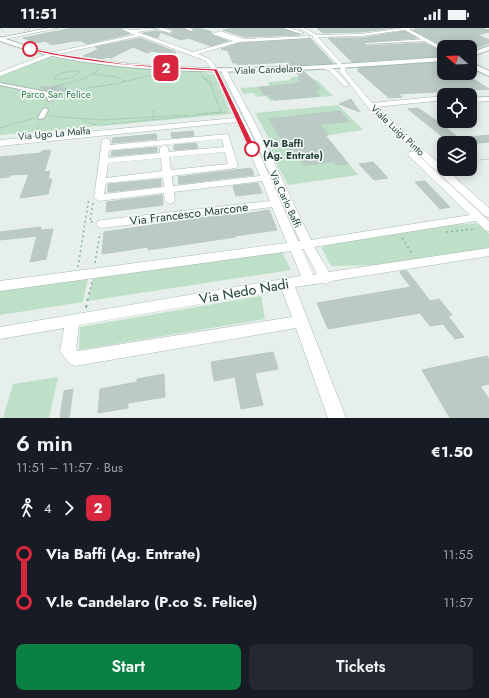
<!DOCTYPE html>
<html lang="en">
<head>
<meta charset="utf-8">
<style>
  body { margin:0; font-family:Jost,sans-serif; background:#242831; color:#f1f3f6; height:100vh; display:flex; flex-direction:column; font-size:15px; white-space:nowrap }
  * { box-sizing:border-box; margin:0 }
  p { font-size:13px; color:#9ea1a6 }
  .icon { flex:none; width:22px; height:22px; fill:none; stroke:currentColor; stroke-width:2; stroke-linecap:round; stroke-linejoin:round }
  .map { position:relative; height:390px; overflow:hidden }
  .side { display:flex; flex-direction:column; background:#171b24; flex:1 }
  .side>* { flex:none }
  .badge { padding:0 8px; border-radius:6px; font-size:14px; line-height:26px }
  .needle { width:26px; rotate:289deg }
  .controls { position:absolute; left:437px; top:12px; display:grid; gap:8px }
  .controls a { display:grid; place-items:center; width:40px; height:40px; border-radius:8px; background:#171b24; box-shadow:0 2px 10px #0003; font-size:20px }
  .map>.badge { position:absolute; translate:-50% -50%; box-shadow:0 0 0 2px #fff }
  .legs { display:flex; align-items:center; gap:6px; height:44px; padding:0 16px; font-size:13px }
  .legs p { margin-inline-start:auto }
  .head { display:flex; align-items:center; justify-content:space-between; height:68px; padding:0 16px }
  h1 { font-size:22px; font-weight:600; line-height:30px }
  .button { display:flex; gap:8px; margin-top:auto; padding:8px 16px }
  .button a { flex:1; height:46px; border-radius:8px; background:#0b8043; color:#fff; font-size:16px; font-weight:600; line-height:46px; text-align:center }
  .button a+a { background:#242831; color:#f1f3f6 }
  ul { padding:0 16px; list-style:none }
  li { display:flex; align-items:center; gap:14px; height:48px; font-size:15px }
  li i { display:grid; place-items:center; width:6px; height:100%; margin:0 5px; background:currentColor }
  li i::after { content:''; width:10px; height:10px; margin:-5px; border:3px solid; border-radius:50%; background:#171b24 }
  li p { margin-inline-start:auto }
  li:first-child i { background:linear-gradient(#0000 50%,currentColor 0) }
  li:last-child i { background:linear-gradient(currentColor 50%,#0000 0) }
  .status { display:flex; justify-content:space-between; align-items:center; height:28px; padding:0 20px; background:#171b24; direction:ltr }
  .status svg { height:11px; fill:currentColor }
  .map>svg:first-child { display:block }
</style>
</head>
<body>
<div class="status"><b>11:51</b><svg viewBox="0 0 49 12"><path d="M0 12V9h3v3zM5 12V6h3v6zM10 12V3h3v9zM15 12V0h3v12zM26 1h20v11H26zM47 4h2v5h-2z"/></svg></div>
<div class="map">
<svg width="489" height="390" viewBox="0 0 489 390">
  <rect width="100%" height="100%" fill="#e6efeb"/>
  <g fill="#bfe0c8">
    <polygon points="49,29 142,41 201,44 214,47 231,86 0,107 0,48"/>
    <polygon points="307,48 318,53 333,68 270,73 266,68 256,69 254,65 243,66 240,60 269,58 269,54 290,52 291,49"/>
    <polygon points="338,77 363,102 316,109 319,113 330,112 358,147 288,157 267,118 271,117 269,114 271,114 255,85"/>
    <polygon points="478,195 489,206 489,221 418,236 331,238 321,219 397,202"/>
    <polygon points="282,224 291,242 88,273 93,249"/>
    <polygon points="88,250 83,274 0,287 0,262"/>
    <polygon points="261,268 265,291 79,322 80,299"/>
    <polygon points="58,349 49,390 3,390 13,356"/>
  </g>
  <g fill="#bbcac4" stroke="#b8c9c2">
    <polygon points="72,0 119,0 130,6 87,16 81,13 74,13 51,17 46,13 35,15 23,10"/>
    <polygon points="167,0 183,0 190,4 194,3 193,0 199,0 212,4 211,5 212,7 228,13 211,18 188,10 181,12 160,4 158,10 143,5 157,3 171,6 173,2"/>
    <polygon points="233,0 282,0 300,7 245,9 223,2"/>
    <polygon points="317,0 393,0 361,4 323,5"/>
    <polygon points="423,0 484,0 484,2 489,2 489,4 478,7 489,12 489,15 480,19 462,19 458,17 444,18 414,2"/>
    <polygon points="404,3 416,10 365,14 364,15 366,18 424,15 444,25 444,28 352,34 328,10 361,10"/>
    <polygon points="140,10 176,24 174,29 153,23 147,25 133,19 111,30 107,29 103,31 83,28 99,21 95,19"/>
    <polygon points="310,10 333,35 290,37 288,34 238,37 237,35 233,35 228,23 221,21 239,15"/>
    <polygon points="444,34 444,45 464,45 489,61 398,66 402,69 389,70 357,42 360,42 358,40"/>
    <polygon points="295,43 303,43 313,52 321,61 314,62 320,68 275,72 273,70 271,70 269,66 264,67 259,59 296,56 295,55 301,54 298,51 301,51"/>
    <polygon points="56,58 67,61 58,69 40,59"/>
    <polygon points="351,71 360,84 339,76"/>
    <polygon points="418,80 444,98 465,115 450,115 408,81"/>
    <polygon points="340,83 349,94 320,96 328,107 325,107 348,136 336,137 334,134 304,137 294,122 289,123 269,91"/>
    <polygon points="193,103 194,108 172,110 171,105"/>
    <polygon points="156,106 157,111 112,115 113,110"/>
    <polygon points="489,107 489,114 470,116 470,109"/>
    <polygon points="196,115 198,120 174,122 174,117"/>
    <polygon points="157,119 157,124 111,128 112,123"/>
    <polygon points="51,122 44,144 50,143 48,151 52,151 48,166 20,170 29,146 10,147 9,149 0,150 0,129 41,125 42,123"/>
    <polygon points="373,134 388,150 374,152 359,136"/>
    <polygon points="251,140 254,147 179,156 178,149"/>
    <polygon points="161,151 161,158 108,164 108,156"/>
    <polygon points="425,153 450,179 440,181 415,154"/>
    <polygon points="258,155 262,165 236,168 233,158"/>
    <polygon points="162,167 163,177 106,184 107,174"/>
    <polygon points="269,182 277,202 235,208 236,209 148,222 148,219 102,226 104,204 229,186 230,188"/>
    <polygon points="41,199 40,202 53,201 46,231 30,234 37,208 0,212 0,204"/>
    <polygon points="401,243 407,243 430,273 439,271 452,287 448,288 464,309 455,311 443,296 430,298 420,285 328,301 317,275 411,259 400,245"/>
    <polygon points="273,324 278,341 255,345 263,377 241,381 235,349 214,353 211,334"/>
    <polygon points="487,328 489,331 489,356 480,358 489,371 489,390 450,390 422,342"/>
    <polygon points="164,346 165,369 128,375 128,380 98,385 100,361 137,354 137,351"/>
    <polygon points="73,361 69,390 60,390 64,363"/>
  </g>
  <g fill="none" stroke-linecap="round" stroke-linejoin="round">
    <g stroke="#a8b8b2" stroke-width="1.5">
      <g id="service">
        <polygon points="28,0 30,0 26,4 24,4"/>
        <polygon points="426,11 427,13 366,16 365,15"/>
      </g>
    </g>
    <g stroke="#a8b8b2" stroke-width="2">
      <g id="pedestrian">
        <polygon points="0,55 47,64 51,67 53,72 48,73 47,69 43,66 0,57"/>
        <polygon points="45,80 48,82 44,90 39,91 38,90 43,81"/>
      </g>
    </g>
    <g stroke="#a8b8b2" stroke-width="1">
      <g id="minor">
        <polygon points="49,0 58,0 0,12 0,10"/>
        <path d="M120,0l12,2 30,-2 10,3 -2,2 -13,-4 -20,3 56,20 40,-11 -21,-7 8,-3 25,8 65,-3 -2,2 -69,4 -41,12 12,5 8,11 31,60 49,111h2l-50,-112 -29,-58 1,-1 5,1 31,58 53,111 159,-25 -61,-59 -1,-2 1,-2h6l74,69v10l-4,-1 -9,-9 -162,26 15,25 160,-24v8l-158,25 -5,3 -4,-1 -27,4 51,131h-18l-32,-90 -221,38 -5,-2 -10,-13 4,-23 -64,11v-12l301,-51 -10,-25 -291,40v-10l287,-38 -15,-36 -170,21 -4,-1 -2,-3 2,-3 4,-1 168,-19 -8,-20 -88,11 1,9 -5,3 -5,-3 -1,-8 -65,8 -5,-3 8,-58 4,-2 4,2v5l118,-11 10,32 -2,2 -64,8 1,10 87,-10 -23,-54 -237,24v-6l235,-22 -23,-48 -6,-9 -66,-25 -86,19 -54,21v-4l50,-19 85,-18zM222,111l2,8 -55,5 -2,-6 -3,-1 -4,3v5l-52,5 1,-8zM225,124l3,12 -57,6 -2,-13zM161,130l1,13 -56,7 2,-15zM163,149l1,10 -60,7 2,-11zM302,221h2l13,25 -4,1zM282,262l10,27 -214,34 -2,-2 3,-24z"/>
        <polygon points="184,0 190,0 193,2 191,3"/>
        <polygon points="283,0 290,0 304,5 302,6"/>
        <polygon points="299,0 304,0 317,7 361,6 404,0 417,0 361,8 318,9 342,36 346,38 345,42 348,47 372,75 444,68 444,72 376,79 489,180 489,189 485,188 371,83 339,42 341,40 313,10 313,8"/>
        <rect x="485" y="0" width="4" height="1"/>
        <polygon points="320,37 334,41 348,56 348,58 344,58 330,43 320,39"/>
        <polygon points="489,69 489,73 470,74 470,70"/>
      </g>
    </g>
    <g stroke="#a8b8b2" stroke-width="2">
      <polygon id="tertiary" points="401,0 407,0 444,20 444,24"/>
    </g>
    <g stroke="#a4bbb3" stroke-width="2">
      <g id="secondary">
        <path d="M0,9c18,6 34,12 52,16 129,26 262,13 392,4v4c-105,7 -212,16 -317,6 -43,-4 -86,-11 -127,-26z"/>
        <polygon points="489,18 489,22 470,29 470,25"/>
        <polygon points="470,34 489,43 489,48 470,39"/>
      </g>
    </g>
    <g stroke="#86b3a5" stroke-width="1" stroke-dasharray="1 1.5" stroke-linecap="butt">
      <polyline points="1,0 3,4"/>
      <path d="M72,43h8c-6,8 -15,9 -25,8l-1,-2 8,-4z"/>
      <polyline points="92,46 118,49 126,54"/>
      <polyline points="203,48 213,57"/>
      <polyline points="59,57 65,59 67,63 115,56 155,46"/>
      <polyline points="52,61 59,57 84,51 100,41"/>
      <polyline points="153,83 153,90"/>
      <polyline points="197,86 221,84 210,55 201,48"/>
      <polyline points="49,88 101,92 187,87"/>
      <polyline points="83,93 97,97"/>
      <polyline points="102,97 226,84"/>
      <polyline points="0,100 34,90"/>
      <polyline points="36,103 39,96"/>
      <polyline points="470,133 489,131"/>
    </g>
    <g stroke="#86b3a5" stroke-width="1.5" stroke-dasharray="2 3" stroke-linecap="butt">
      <polyline points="93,175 90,194 93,194"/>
      <polyline points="446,204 476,201"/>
      <polyline points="402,210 413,227"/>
      <polyline points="95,235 100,205"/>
      <polyline points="78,239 89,170"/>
      <polyline points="89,266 92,254"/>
    </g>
    <polyline stroke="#86b3a5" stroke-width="2" stroke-dasharray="3 4" stroke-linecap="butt" points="86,280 89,265"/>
    <use href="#service" fill="#fff" fill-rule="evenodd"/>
    <use href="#pedestrian" fill="#fff" fill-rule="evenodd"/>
    <use href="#minor" fill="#fff" fill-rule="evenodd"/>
    <use href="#tertiary" fill="#fff" fill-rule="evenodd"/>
    <use href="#secondary" fill="#fff" fill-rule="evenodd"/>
  </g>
  <path fill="#d7263d" stroke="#fff" d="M30,20l29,6 67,10 91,5 39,80 -4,2 -3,-2 -35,-78c-63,-3 -124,-7 -185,-21z"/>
  <g fill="#fff" stroke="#d7263d" stroke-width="2">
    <circle cx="30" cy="21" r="7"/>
    <circle cx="252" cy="121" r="7"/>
  </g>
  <g text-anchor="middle" stroke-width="3" stroke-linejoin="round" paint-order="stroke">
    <g font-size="10" fill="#24423a" stroke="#f7fbf9">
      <text transform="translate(268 41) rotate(-2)" y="4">Viale Candelaro</text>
      <text transform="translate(398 102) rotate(43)" y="4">Viale Luigi Pinto</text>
      <text transform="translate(54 105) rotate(-5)" y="4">Via Ugo La Malfa</text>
      <text transform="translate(286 171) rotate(65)" y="4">Via Carlo Baffi</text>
    </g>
    <g font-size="10" fill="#2d7a4b" stroke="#f7fbf9">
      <text x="56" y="70">Parco San Felice</text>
    </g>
    <g font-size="10" font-weight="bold" fill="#24423a" stroke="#f7fbf9" text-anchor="start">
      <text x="263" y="119">Via Baffi<tspan x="263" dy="12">(Ag. Entrate)</tspan></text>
    </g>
    <g font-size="12" fill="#24423a" stroke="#f7fbf9">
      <text transform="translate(189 186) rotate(-7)" y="4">Via Francesco Marcone</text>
    </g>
    <g font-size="14" fill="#24423a" stroke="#f7fbf9">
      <text transform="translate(244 263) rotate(-10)" y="5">Via Nedo Nadi</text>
    </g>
  </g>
</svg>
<div class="controls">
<a><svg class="needle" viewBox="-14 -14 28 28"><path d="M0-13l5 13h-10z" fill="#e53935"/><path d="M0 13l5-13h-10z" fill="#9ea1a6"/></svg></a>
<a><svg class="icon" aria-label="locate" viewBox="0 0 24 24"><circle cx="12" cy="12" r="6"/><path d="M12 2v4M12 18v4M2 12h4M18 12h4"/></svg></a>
<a><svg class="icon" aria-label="layers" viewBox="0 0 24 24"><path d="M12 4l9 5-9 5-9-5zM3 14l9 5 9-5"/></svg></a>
</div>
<b class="badge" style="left:166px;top:40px;background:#d7263d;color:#fff">2</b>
</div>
<section class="side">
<div class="head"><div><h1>6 min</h1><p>11:51 – 11:57 · Bus</p></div><b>€1.50</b></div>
<div class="legs"><svg class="icon" aria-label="walk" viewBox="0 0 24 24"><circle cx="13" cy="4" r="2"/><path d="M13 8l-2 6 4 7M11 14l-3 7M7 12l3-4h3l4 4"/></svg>4<svg class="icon" aria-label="forward" viewBox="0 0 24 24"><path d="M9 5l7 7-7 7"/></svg><b class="badge" style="background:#d7263d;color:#fff">2</b></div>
<ul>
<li><i style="color:#d7263d"></i><b>Via Baffi (Ag. Entrate)</b><p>11:55</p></li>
<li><i style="color:#d7263d"></i><b>V.le Candelaro (P.co S. Felice)</b><p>11:57</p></li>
</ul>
<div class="button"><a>Start</a><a>Tickets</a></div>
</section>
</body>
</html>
